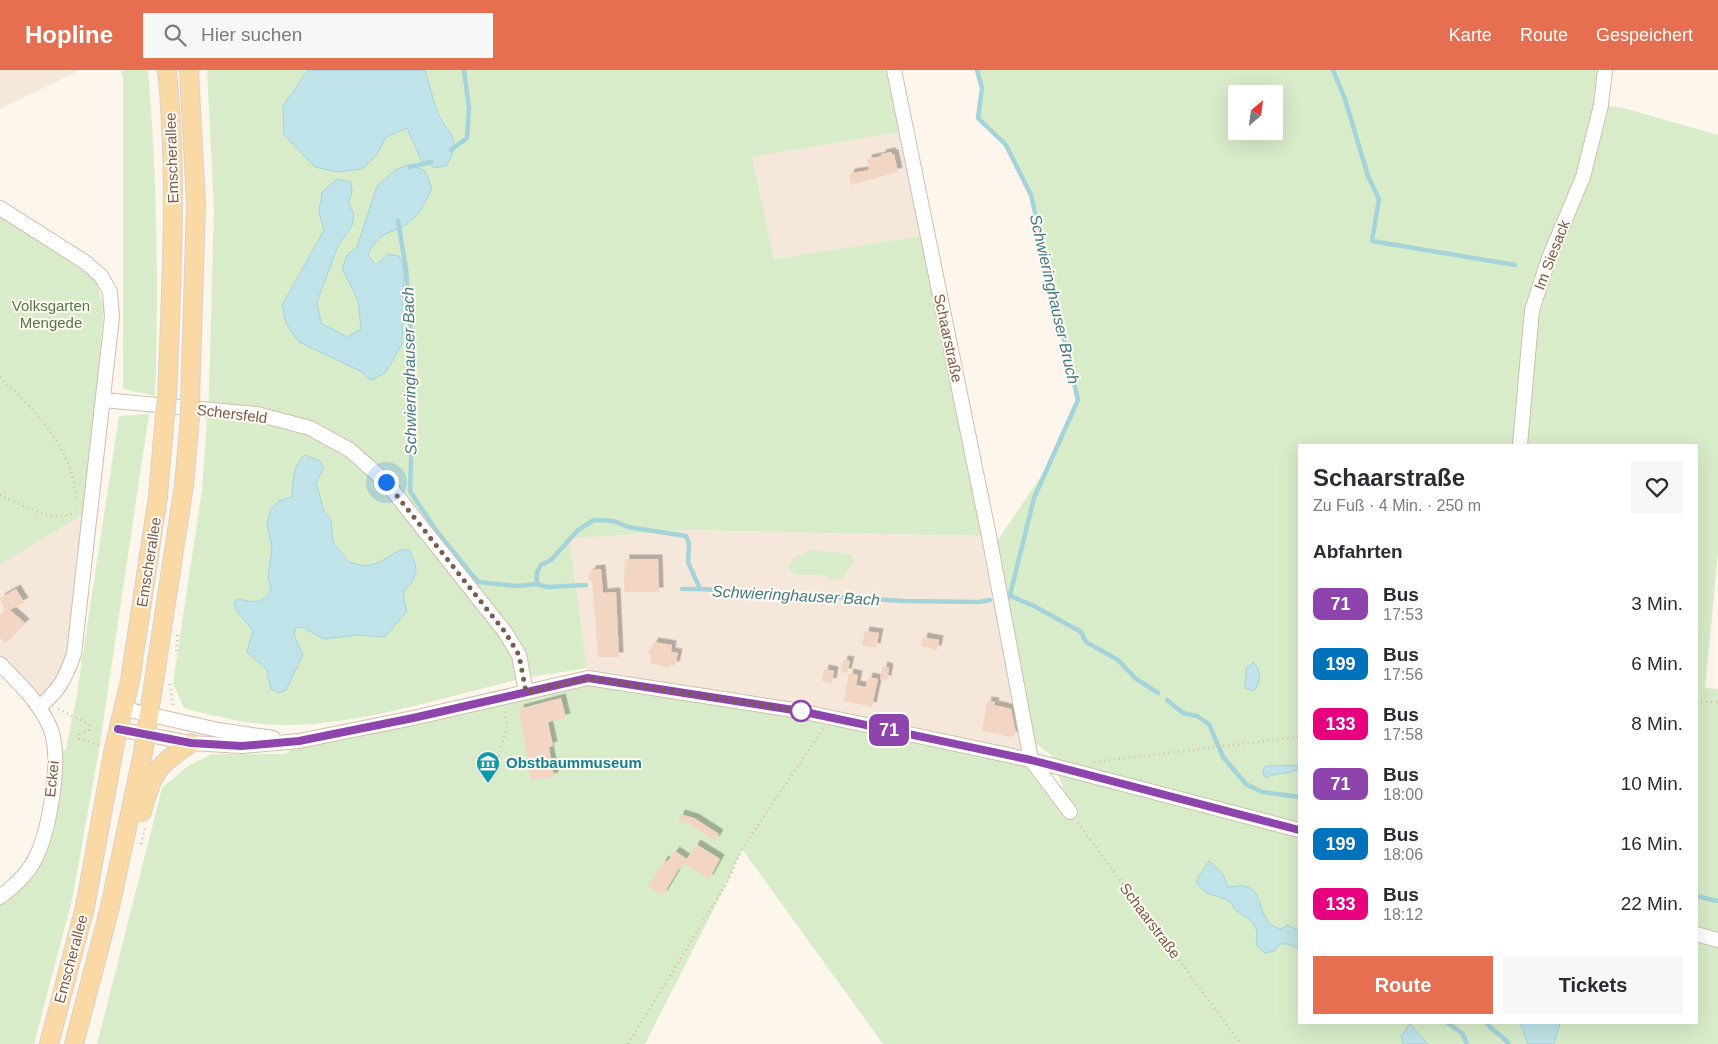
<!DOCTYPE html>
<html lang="de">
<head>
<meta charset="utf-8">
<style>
  body { margin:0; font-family:Helvetica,sans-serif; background:#f7f7f7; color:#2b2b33; height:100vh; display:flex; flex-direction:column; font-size:19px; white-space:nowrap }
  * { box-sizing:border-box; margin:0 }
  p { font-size:16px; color:#7c7c81 }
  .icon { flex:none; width:28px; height:28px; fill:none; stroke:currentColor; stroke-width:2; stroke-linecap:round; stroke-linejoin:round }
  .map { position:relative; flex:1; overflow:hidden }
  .sheet { position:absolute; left:1298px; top:374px; width:400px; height:580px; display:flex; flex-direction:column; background:#fff; border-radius:0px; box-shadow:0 5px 20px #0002 }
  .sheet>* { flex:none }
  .badge { padding:0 10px; border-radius:8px; font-size:18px; line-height:32px }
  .needle { width:32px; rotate:29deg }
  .buttons { position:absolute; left:1228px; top:15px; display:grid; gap:10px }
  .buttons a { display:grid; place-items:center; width:55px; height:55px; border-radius:0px; background:#fff; box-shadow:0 5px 20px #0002; font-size:25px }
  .you { position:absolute; width:25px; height:25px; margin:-12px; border:4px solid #fff; border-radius:50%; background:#1a73e8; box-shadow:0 0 0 8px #1a73e833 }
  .map>.badge { position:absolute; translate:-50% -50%; box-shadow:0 0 0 2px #fff }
  h2 { padding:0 15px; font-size:19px; line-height:45px }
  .round { display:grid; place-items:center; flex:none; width:52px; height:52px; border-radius:0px; background:#f7f7f7 }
  .overview { display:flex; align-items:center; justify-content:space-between; height:85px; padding:0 15px }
  h1 { font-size:24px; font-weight:700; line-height:38px }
  .cta { display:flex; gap:10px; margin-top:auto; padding:10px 15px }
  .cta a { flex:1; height:58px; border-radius:0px; background:#e76f51; color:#fff; font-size:20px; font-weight:700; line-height:58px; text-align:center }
  .cta a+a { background:#f7f7f7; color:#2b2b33 }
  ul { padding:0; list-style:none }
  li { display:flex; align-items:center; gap:15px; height:60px; padding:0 15px }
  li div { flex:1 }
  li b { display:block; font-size:19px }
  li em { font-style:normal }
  li .badge { min-width:55px; font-weight:700; text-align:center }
  header { display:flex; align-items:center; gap:30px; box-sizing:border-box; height:70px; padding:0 25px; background:#e76f51; color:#fff }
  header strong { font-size:24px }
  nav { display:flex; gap:28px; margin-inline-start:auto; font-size:18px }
  .search { width:350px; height:45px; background:#f7f7f7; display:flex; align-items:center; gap:12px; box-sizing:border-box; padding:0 18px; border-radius:0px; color:#7c7c81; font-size:19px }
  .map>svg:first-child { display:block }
</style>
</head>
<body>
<header>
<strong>Hopline</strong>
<div class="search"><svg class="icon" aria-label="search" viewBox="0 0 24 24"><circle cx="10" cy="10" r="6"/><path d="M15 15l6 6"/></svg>Hier suchen</div>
<nav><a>Karte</a><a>Route</a><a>Gespeichert</a></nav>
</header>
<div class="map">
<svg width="1718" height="974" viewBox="0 0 1718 974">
  <defs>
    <filter id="shadow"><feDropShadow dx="4.5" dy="-4.5" stdDeviation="0" flood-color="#0004"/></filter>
  </defs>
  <rect width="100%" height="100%" fill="#fdf6ec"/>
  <g fill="#f5e8da">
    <polygon points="0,0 80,0 0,39"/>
    <polygon points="906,61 927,165 773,189 752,87"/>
    <polygon points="85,443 74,584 39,637 0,596 0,495"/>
    <polygon points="687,460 989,466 1031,690 588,608 568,469"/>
  </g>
  <g fill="#d8ecc9" fill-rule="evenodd">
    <path d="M121,0h27c9,108 11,217 7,326l-32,-7v-309z"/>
    <path d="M207,0h101l-5,8 73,78 10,-19 21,-9 14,32 31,-26 -15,-24 -12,-40h469l12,61 -154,26 22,102 153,-24 62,301 -302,-6 -118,9 18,129c-28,5 -56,8 -83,15 -75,18 -164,48 -242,41 -26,-3 -53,-9 -78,-16l-11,-25 29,-193 7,-98 5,-183zM377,116l11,46 -14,9 -6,14 8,10 12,-11 4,105 -6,13 -19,6 -5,-6 -80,-67 42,-75 -5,-18 33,-21 -3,12 5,13 -2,10 -14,20 -21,56 4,21 26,14 15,-8 -4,-29 -16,-31 5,-13 10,-9zM305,385l15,6 1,14 -5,8 8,28 7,9 2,22 16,20 15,4 14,-3 14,-9 19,-4 6,20 -4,10 -8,7 -2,11 -18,39 -27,-2 -34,4 -22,-12 -6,1 -2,7 9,20 -17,35 -15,-1 -4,-19 -20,-18 7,-21 -16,-32c16,3 24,5 33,-9l-3,-13 4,-30 -5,-21 12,-25 13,-3 1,-23z"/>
    <path d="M977,0h628l-4,35 22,3 95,27v417l-13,136 13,1v355h-835l-141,-195 -14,32 -83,163h-548l65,-256 26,-22 24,-12h74l13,-13 289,-63 443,82 43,58 -23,-63 -25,-19 -35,-186 61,-90 26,-60 -47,-205 -25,-50 -28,-27 4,-30zM1236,24h38v37h-38zM1299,375h397v577h-397z"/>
    <polygon points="0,146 95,207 104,239 85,443 0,495"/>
    <polygon points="149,344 99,680 72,830 34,974 0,974 0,827 34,791 55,687 66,679 76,630 119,346"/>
    <polygon points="811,480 851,484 854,490 847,503 840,509 832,510 821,504 795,505 789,498 793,488"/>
  </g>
  <g fill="#bfe3e8" stroke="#a5d3da">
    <path d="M308,0h117c4,12 7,26 11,38 10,26 28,27 11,57l-12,3 -14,-8 -14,-32 -21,9 -10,19 -14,13 -25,3 -22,-5 -31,-32 -1,-29z"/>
    <path d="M410,94l15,7 7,17c-5,11 -10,22 -19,31 -17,17 -33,7 -45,36l8,10 12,-11 11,2 5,11 -2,77 -16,28 -13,8 -6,-2 -5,-6 -63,-30 -13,-18 -4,-19 42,-75 -5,-18 3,-20 15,-13 14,3 1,9 -3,12 5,12 -2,11 -14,20 -21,56 4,21 26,14 14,-8 -3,-29 -16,-31 5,-14 10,-8 20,-61 18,-16z"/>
    <path d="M305,385l15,6 4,7 -8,15 8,28 7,9 2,22 16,20 15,4 14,-3 22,-13h10c2,6 7,16 6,22 -4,20 -19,11 -9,39l-22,26 -27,-2 -34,4 -22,-12 -6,1 -2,7 9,20 -17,35 -7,3 -8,-4 -4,-19 -20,-18 6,-21 -18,-22 -1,-7 4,-3c15,3 24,6 33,-9l-3,-13 4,-30 -5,-21 3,-16 9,-9 13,-4c1,-15 0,-31 13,-42z"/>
    <path d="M1253,592c9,10 8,18 1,29l-9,-3 1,-19z"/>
    <path d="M1299,695v4c-13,7 -23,2 -32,9l-3,-2 -1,-6 3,-4z"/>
    <path d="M1209,791l13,12 6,14c5,0 12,-2 16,-1 23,4 11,38 37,43l6,-4 12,5v19l-11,-5h-9l-4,7 -10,2 -9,-8c3,-23 -3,-22 -19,-34 -3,-2 -4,-6 -7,-9 -14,-10 -23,-2 -34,-21z"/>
    <polygon points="1520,953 1560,953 1554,974 1528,974"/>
    <polygon points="1410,954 1428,974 1403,974 1401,966"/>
  </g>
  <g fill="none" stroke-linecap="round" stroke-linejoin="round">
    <g stroke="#a5d3da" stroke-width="4.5">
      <polyline points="977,0 982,18 978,48 1006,75 1031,125 1078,330 1034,428 1010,525"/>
      <polyline points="1333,0 1345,29 1368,106 1379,129 1372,171 1515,195"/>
      <polyline points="451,80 467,68 469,38 464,0"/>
      <polyline points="410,97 431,92"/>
      <polyline points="398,151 406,199 411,268 413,331 410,421 438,463 478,512 517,516 537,514 537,502 541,495 551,490 578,460 594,450 614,451 628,457 686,466 689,474 688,492 700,519 905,531 979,532 990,530"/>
      <polyline points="537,514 547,517 586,515"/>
      <polyline points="682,519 700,519"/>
      <polyline points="1008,525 1034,536 1081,562 1086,572 1118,590 1135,608 1158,623"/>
      <polyline points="1167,630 1183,643 1197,646 1209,654 1223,687 1246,714 1262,722 1299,727"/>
      <polyline points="1696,826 1718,831"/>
      <polyline points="1446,952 1462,963 1467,974"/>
      <path d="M1486,952c6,10 17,13 23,22"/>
    </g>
  </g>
  <g fill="#f3d5c3" filter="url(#shadow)">
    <polygon points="891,82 892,84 894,84 898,102 851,115 849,105 851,103 869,100 867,89 882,86 881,84"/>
    <polygon points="625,489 658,489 659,522 624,522"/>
    <polygon points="601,499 603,523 616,522 619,587 598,587 592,510 589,511 588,503 591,503 591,500"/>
    <polygon points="16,519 24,532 10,540 25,553 5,573 0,568 0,545 5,540 0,528"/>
    <polygon points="865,561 879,563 876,578 862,575"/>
    <polygon points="923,567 939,570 937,580 921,576"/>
    <polygon points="654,572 672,575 671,582 678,583 675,596 669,595 668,598 650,593 651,585 648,584"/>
    <polygon points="843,590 850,591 847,603 841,602"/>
    <polygon points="883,596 889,598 887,610 880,609"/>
    <polygon points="824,599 834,601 832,613 822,611"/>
    <polygon points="849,603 858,605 856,615 866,617 868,607 878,609 872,637 844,631"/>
    <polygon points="561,628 566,648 548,652 553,676 549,677 554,707 531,710 519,639"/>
    <polygon points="987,631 995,632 994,635 1011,639 1016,663 1011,667 982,661"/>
    <polygon points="680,744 694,748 719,764 715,771 690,754 678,751"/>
    <polygon points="696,774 720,789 709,809 685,794 678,800 663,825 648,816 664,790 667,792 675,781 687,789"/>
  </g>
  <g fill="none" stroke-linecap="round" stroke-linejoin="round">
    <g stroke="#d1beb0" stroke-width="16">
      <g id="minor">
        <polyline points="894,0 989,466 1031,690 1070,742"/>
        <path d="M0,138l85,54 16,14 9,16 2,25 -38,337c-9,25 -15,37 -35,53"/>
        <polyline points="103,330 257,344 310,358 350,380 386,412 505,562 519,585 526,622"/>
        <polyline points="1520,375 1532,240 1549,188 1583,107 1601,35 1605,0"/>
        <path d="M0,594c19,19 42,41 51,66 11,30 -2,104 -17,131 -8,15 -21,26 -34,36"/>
        <polyline points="125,639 218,660 273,668"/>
        <polyline points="118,659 191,673 242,676 299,671 413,648 588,608 800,641 1031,690 1299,760"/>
        <polyline points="1696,864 1718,870"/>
      </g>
    </g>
    <g stroke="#dad1cd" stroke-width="20">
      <g id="major">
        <polyline points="189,0 196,134 190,331"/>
        <path d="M167,329c4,-110 11,-220 0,-329"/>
        <path d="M142,742c10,-39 15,-47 49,-69"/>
        <polyline points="49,974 85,837 114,678 130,611 158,426 165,345"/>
        <polyline points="74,974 110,837 143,683 184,415 190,347"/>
      </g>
    </g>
    <g stroke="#d9b8a5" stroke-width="2.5" stroke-dasharray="1 4" stroke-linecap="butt">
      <path d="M0,307c36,34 71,68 76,120"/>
      <path d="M0,425c22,10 52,29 76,17"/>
      <polyline points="176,581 178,562"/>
      <polyline points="170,614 173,635"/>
      <polyline points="1696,632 1718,632"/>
      <polyline points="58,639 89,654 89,660 80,664 79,669 100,675"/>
      <polyline points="1094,692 1299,667"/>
      <polyline points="496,696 507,656 505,641"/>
      <polyline points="1078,753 1241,974"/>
      <polyline points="141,774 145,758"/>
      <polyline points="628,974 728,811 742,779 823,659"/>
    </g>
    <use href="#minor" stroke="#fff" stroke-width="14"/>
    <use href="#major" stroke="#fbd9a5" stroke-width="18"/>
    <g stroke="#dad1cd" stroke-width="20" stroke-linecap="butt">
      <g id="major-bridge">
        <polyline points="165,345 167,329"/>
        <polyline points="190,347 190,331"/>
      </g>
    </g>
    <use href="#major-bridge" stroke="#fbd9a5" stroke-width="18"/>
  </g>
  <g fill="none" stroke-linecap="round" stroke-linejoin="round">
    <g stroke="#fff" stroke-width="11">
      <polyline id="line" points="118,659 191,673 242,676 299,671 413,648 588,608 800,641 1031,690 1299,760"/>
    </g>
    <use href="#line" stroke="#8e44ad" stroke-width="8"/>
    <polyline stroke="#7a5c4d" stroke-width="5" stroke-dasharray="0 9" points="386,412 505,562 519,585 526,622 588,608 801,641"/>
  </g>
  <defs>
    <g id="museum-pin" transform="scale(1.25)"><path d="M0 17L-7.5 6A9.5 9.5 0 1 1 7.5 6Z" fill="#0f9aa8" stroke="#fffaf3"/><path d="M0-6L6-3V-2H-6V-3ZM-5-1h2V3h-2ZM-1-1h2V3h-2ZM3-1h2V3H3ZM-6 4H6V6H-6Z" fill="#fff"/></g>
  </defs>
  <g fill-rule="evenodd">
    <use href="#museum-pin" x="488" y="693"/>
  </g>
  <circle fill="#fff" stroke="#8e44ad" stroke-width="2.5" cx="801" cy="641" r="10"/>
  <g text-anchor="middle" stroke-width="4" stroke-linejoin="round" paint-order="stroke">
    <g font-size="15" fill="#7a5c4d" stroke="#fffaf3">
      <text transform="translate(172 88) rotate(-92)" y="5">Emscherallee</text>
      <text transform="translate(1552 185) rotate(-69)" y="5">Im Siesack</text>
      <text transform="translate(948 268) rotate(78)" y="5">Schaarstraße</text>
      <text transform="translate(232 344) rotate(7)" y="5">Schersfeld</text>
      <text transform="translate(149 492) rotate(-81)" y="5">Emscherallee</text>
      <text transform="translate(52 709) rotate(-84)" y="5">Eckei</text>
      <text transform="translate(1150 851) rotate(53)" y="5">Schaarstraße</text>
      <text transform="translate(71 889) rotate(-75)" y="5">Emscherallee</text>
    </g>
    <g font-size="15" fill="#537a41" stroke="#fffaf3">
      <text x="51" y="241">Volksgarten<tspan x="51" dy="17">Mengede</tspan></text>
    </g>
    <g font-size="15" font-weight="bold" fill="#0d838f" stroke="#fffaf3" text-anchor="start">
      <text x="506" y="698">Obstbaummuseum</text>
    </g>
    <g font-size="16" font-style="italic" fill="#437c86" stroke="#fffaf3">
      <text transform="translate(1055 229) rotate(77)" y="6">Schwieringhauser Bruch</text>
      <text transform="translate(409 301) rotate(-91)" y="6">Schwieringhauser Bach</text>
      <text transform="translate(796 525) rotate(3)" y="6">Schwieringhauser Bach</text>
    </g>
  </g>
</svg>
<div class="buttons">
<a><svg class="needle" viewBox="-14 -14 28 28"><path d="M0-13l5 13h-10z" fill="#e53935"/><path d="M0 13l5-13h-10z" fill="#7c7c81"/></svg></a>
</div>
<div class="you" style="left:386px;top:412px"></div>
<b class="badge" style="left:889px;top:660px;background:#8e44ad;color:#fff">71</b>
<section class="sheet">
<div class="overview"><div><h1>Schaarstraße</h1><p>Zu Fuß · 4 Min. · 250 m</p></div><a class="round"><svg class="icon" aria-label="heart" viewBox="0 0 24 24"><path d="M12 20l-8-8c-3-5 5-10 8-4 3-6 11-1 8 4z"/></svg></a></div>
<h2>Abfahrten</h2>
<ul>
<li><span class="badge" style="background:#8e44ad;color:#fff">71</span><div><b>Bus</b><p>17:53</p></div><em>3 Min.</em></li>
<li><span class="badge" style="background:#0072bc;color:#fff">199</span><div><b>Bus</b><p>17:56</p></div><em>6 Min.</em></li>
<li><span class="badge" style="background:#e6007e;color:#fff">133</span><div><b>Bus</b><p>17:58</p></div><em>8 Min.</em></li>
<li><span class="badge" style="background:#8e44ad;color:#fff">71</span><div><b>Bus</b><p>18:00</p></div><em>10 Min.</em></li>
<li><span class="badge" style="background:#0072bc;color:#fff">199</span><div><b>Bus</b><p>18:06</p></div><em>16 Min.</em></li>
<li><span class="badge" style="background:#e6007e;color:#fff">133</span><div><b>Bus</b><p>18:12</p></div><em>22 Min.</em></li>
</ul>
<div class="cta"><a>Route</a><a>Tickets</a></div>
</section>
</div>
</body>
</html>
